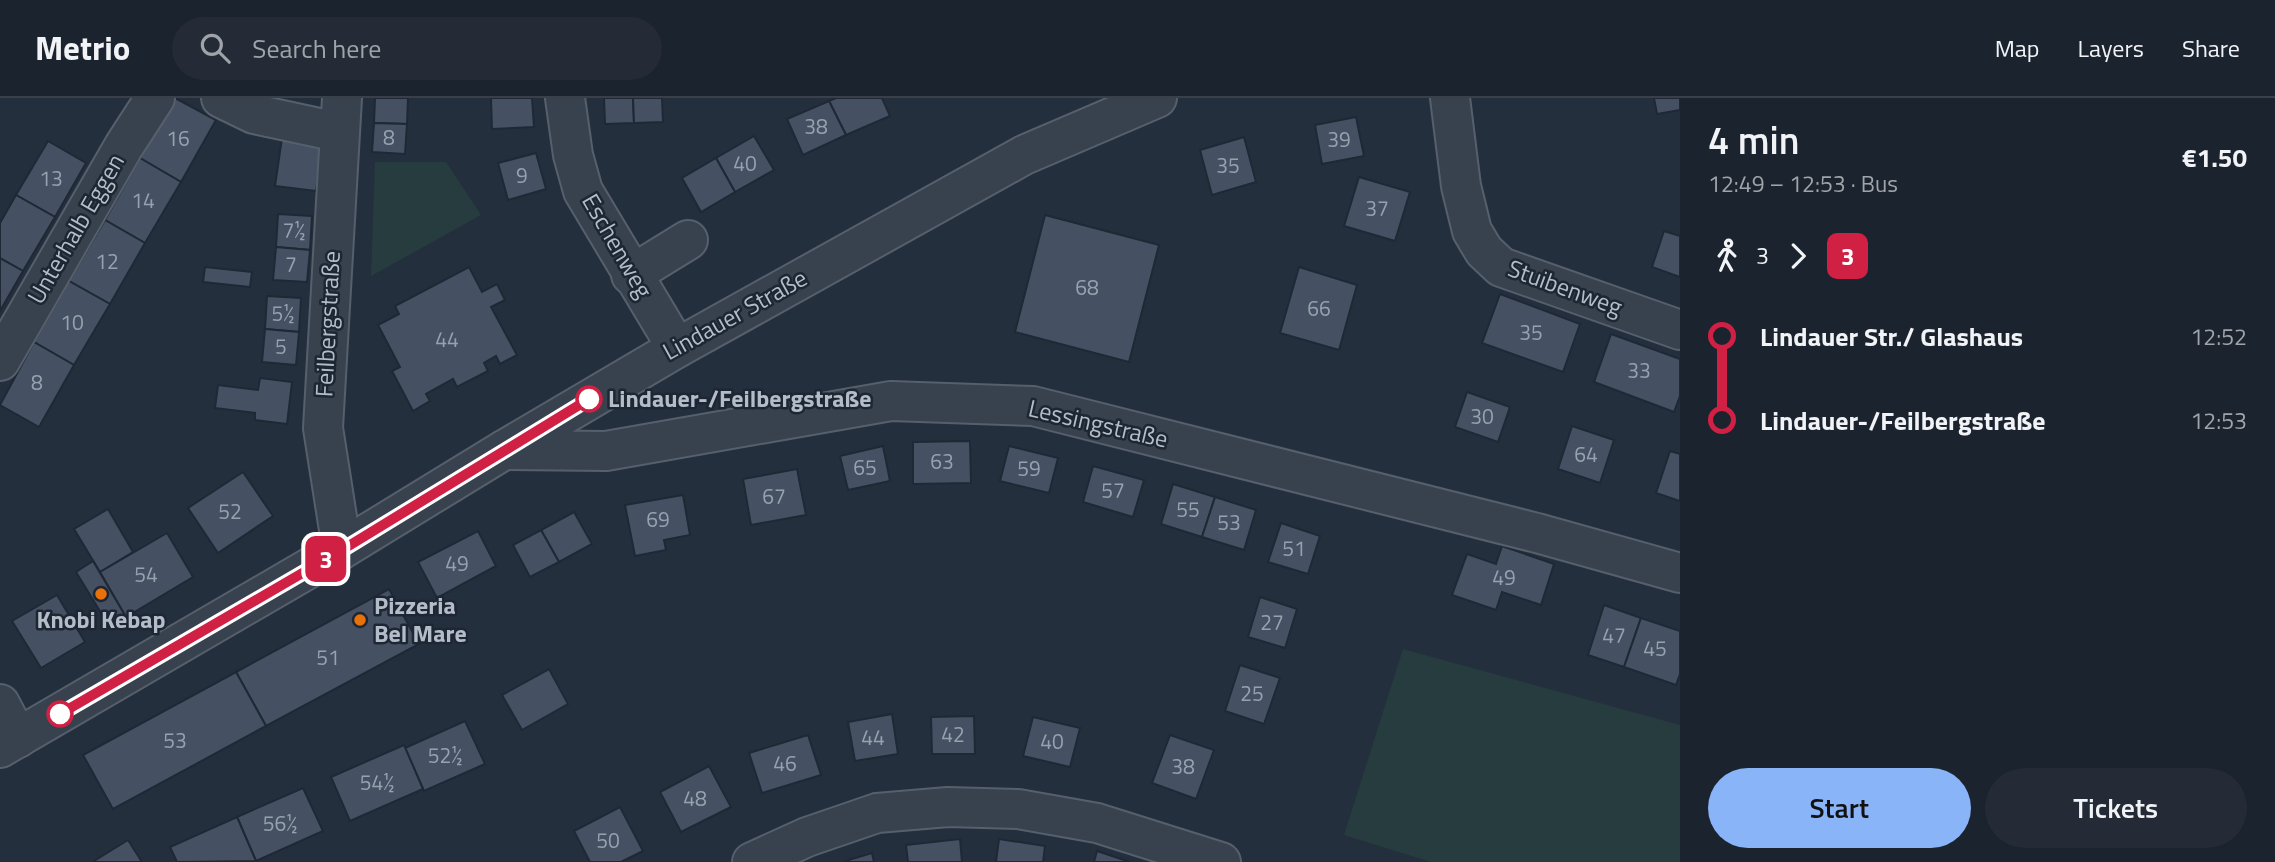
<!DOCTYPE html>
<html lang="en">
<head>
<meta charset="utf-8">
<style>
  body { margin:0; font-family:"Titillium Web",sans-serif; background:#242b36; color:#f1f3f6; height:100vh; display:flex; flex-direction:column; font-size:26px; white-space:nowrap }
  * { box-sizing:border-box; margin:0 }
  p { font-size:23px; color:#a0a4aa }
  .icon { flex:none; width:38px; height:38px; fill:none; stroke:currentColor; stroke-width:2; stroke-linecap:round; stroke-linejoin:round }
  .map { position:relative; flex:1; overflow:hidden }
  .panel { display:flex; flex-direction:column; background:#1b232e; width:595px }
  .panel>* { flex:none }
  .badge { padding:0 14px; border-radius:10px; font-size:24px; line-height:46px }
  .map>.badge { position:absolute; translate:-50% -50%; box-shadow:0 0 0 4px #fff }
  .legs { display:flex; align-items:center; gap:10px; height:77px; padding:0 28px; font-size:23px }
  .legs p { margin-inline-start:auto }
  .head { display:flex; align-items:center; justify-content:space-between; height:119px; padding:0 28px }
  h1 { font-size:38px; font-weight:600; line-height:52px }
  .action { display:flex; gap:14px; margin-top:auto; padding:14px 28px }
  .action a { flex:1; height:80px; border-radius:42px; background:#8ab4f8; color:#111; font-size:28px; font-weight:600; line-height:80px; text-align:center }
  .action a+a { background:#242b36; color:#f1f3f6 }
  ul { padding:0 28px; list-style:none }
  li { display:flex; align-items:center; gap:24px; height:84px; font-size:26px }
  li i { display:grid; place-items:center; width:10px; height:100%; margin:0 9px; background:currentColor }
  li i::after { content:''; width:18px; height:18px; margin:-9px; border:5px solid; border-radius:50%; background:#1b232e }
  li p { margin-inline-start:auto }
  li:first-child i { background:linear-gradient(#0000 50%,currentColor 0) }
  li:last-child i { background:linear-gradient(currentColor 50%,#0000 0) }
  header { display:flex; align-items:center; gap:42px; box-sizing:border-box; height:98px; padding:0 35px; background:#1b232e; border-bottom:2px solid #39404a }
  header strong { font-size:33px }
  nav { display:flex; gap:38px; margin-inline-start:auto; font-size:24px }
  .search { width:490px; height:63px; background:#242b36; display:flex; align-items:center; gap:18px; box-sizing:border-box; padding:0 24px; border-radius:38px; color:#a0a4aa; font-size:26px }
  main { display:flex; flex:1; min-height:0 }
  .map>svg:first-child { display:block }
</style>
</head>
<body>
<header>
<strong>Metrio</strong>
<div class="search"><svg class="icon" aria-label="search" viewBox="0 0 24 24"><circle cx="10" cy="10" r="6"/><path d="M15 15l6 6"/></svg>Search here</div>
<nav><a>Map</a><a>Layers</a><a>Share</a></nav>
</header>
<main>
<div class="map">
<svg width="1680" height="764" viewBox="0 0 1680 764">
  <rect width="100%" height="100%" fill="#242f3e"/>
  <g fill="#263c3f">
    <polygon points="375,64 446,64 481,117 371,178"/>
    <polygon points="1403,551 1680,627 1680,764 1431,764 1344,737"/>
  </g>
  <g fill="#455162" stroke="#1f2835" stroke-width="2">
    <polygon points="175,0 216,22 181,84 140,60"/>
    <polygon points="375,0 408,0 407,26 374,25"/>
    <polygon points="491,0 532,0 534,29 492,31"/>
    <polygon points="604,0 633,0 634,25 605,26"/>
    <polygon points="633,0 662,0 663,24 634,25"/>
    <polygon points="836,0 882,0 890,18 846,37 829,3"/>
    <polygon points="1654,0 1680,0 1680,12 1657,16"/>
    <polygon points="829,3 846,37 803,57 787,21"/>
    <polygon points="1356,19 1364,58 1322,66 1315,27"/>
    <polygon points="374,25 407,26 405,56 372,54"/>
    <polygon points="283,33 324,38 316,93 275,88"/>
    <polygon points="754,38 774,72 735,94 716,60"/>
    <polygon points="1244,39 1256,84 1212,97 1200,52"/>
    <polygon points="48,43 86,65 55,119 16,97"/>
    <polygon points="536,55 546,91 508,102 498,65"/>
    <polygon points="140,60 181,84 145,145 105,122"/>
    <polygon points="716,60 735,94 701,114 682,80"/>
    <polygon points="1359,79 1410,94 1395,143 1344,128"/>
    <polygon points="16,97 55,119 23,173 0,160 0,125"/>
    <polygon points="278,116 312,118 310,152 276,149"/>
    <polygon points="1045,117 1159,147 1129,264 1015,234"/>
    <polygon points="105,122 145,145 110,206 69,183"/>
    <polygon points="1664,133 1680,138 1680,179 1652,169"/>
    <polygon points="276,149 310,152 307,184 273,182"/>
    <polygon points="0,160 23,173 0,213"/>
    <polygon points="205,169 252,174 250,189 203,184"/>
    <polygon points="469,169 482,194 497,186 505,202 491,209 517,257 500,266 496,258 484,265 488,273 457,289 453,281 426,296 430,303 413,313 392,273 400,269 378,227 399,216 395,208"/>
    <polygon points="1299,169 1357,187 1339,252 1280,235"/>
    <polygon points="69,183 110,206 74,267 34,244"/>
    <polygon points="1500,196 1580,226 1563,274 1482,245"/>
    <polygon points="267,198 301,200 299,234 265,231"/>
    <polygon points="265,231 299,234 296,267 262,264"/>
    <polygon points="1611,236 1680,261 1680,298 1674,314 1594,284"/>
    <polygon points="34,244 74,267 39,329 0,307"/>
    <polygon points="260,280 292,284 287,326 255,322 255,315 215,310 218,287 258,292"/>
    <polygon points="1467,294 1510,309 1498,344 1455,329"/>
    <polygon points="1572,328 1614,342 1600,385 1558,371"/>
    <polygon points="970,343 971,385 913,386 913,344"/>
    <polygon points="883,348 890,383 848,392 840,358"/>
    <polygon points="1009,348 1058,360 1049,395 1000,383"/>
    <polygon points="1670,353 1680,356 1680,403 1656,395"/>
    <polygon points="1093,368 1144,382 1133,419 1083,404"/>
    <polygon points="797,371 806,417 751,427 743,381"/>
    <polygon points="243,374 273,418 218,455 188,410"/>
    <polygon points="1173,386 1215,399 1202,439 1161,426"/>
    <polygon points="683,397 690,437 664,442 666,452 635,458 625,407"/>
    <polygon points="1215,399 1256,412 1244,452 1202,439"/>
    <polygon points="108,411 133,454 100,474 74,431"/>
    <polygon points="574,414 592,446 559,464 541,432"/>
    <polygon points="1281,425 1320,438 1308,476 1268,464"/>
    <polygon points="541,432 559,464 530,479 513,447"/>
    <polygon points="478,433 496,468 437,500 418,464"/>
    <polygon points="167,435 193,479 126,519 100,474"/>
    <polygon points="1502,448 1554,466 1541,507 1502,494 1496,512 1452,497 1467,456 1496,466"/>
    <polygon points="93,463 126,519 109,528 76,474"/>
    <polygon points="389,491 419,546 266,628 236,574"/>
    <polygon points="57,497 85,544 41,570 12,523"/>
    <polygon points="1260,499 1297,511 1285,550 1248,539"/>
    <polygon points="1604,507 1641,520 1624,569 1588,557"/>
    <polygon points="1641,520 1680,533 1680,576 1676,587 1624,569"/>
    <polygon points="1240,567 1280,580 1264,626 1225,613"/>
    <polygon points="549,571 568,606 522,632 502,597"/>
    <polygon points="236,574 266,628 113,711 83,657"/>
    <polygon points="892,616 898,656 855,663 848,624"/>
    <polygon points="974,618 975,656 932,656 931,619"/>
    <polygon points="1033,619 1080,630 1070,669 1023,658"/>
    <polygon points="465,623 485,666 424,693 405,650"/>
    <polygon points="808,637 821,677 762,695 749,655"/>
    <polygon points="1170,637 1214,652 1196,701 1152,685"/>
    <polygon points="404,647 423,691 350,723 331,679"/>
    <polygon points="709,668 731,709 681,734 660,694"/>
    <polygon points="303,690 323,733 256,763 237,719"/>
    <polygon points="620,709 643,753 621,764 590,764 574,733"/>
    <polygon points="237,719 256,763 177,764 170,749"/>
    <polygon points="960,741 962,764 908,764 906,747"/>
    <polygon points="999,741 1045,748 1043,764 996,764"/>
    <polygon points="128,742 142,764 93,764 94,763"/>
    <polygon points="1097,753 1130,764 1094,764"/>
    <polygon points="872,755 874,764 842,764"/>
  </g>
  <g fill="none" stroke-linecap="round" stroke-linejoin="round">
    <g stroke="#565f6c" stroke-width="42">
      <g id="minor">
        <polyline points="221,0 254,16 338,34"/>
        <polyline points="342,0 323,330 342,451"/>
        <polyline points="565,0 573,57 583,93 677,250"/>
        <polyline points="1450,0 1461,88 1472,133 1484,153 1501,169 1680,232"/>
        <polyline points="631,177 688,142"/>
        <polyline points="0,263 124,48 155,0"/>
        <polyline points="504,352 606,353 891,303 1033,308 1537,435 1680,475"/>
        <polyline points="0,606 18,640"/>
        <polyline points="0,650 342,451 504,352 677,250 1024,57 1157,0"/>
        <polyline points="752,764 807,739 877,715 948,709 1018,711 1097,725 1221,764"/>
      </g>
    </g>
    <use href="#minor" stroke="#38414e" stroke-width="38"/>
  </g>
  <g fill="none" stroke-linecap="round" stroke-linejoin="round">
    <g stroke="#fff" stroke-width="16">
      <polyline id="line-1" points="60,616 342,452 589,301"/>
    </g>
    <use href="#line-1" stroke="#d02044" stroke-width="10"/>
  </g>
  <g fill="#fff" stroke="#d02044" stroke-width="3.5">
    <circle cx="589" cy="301" r="12"/>
    <circle cx="60" cy="616" r="12"/>
  </g>
  <g fill="#e8710a" stroke="#1d2633" stroke-width="2.5">
    <circle cx="101" cy="496" r="7"/>
    <circle cx="360" cy="522" r="7"/>
  </g>
  <g text-anchor="middle" stroke-width="5" stroke-linejoin="round" paint-order="stroke">
    <g font-size="21" fill="#98a1af">
      <text x="816" y="36">38</text>
      <text x="389" y="47">8</text>
      <text x="178" y="48">16</text>
      <text x="1339" y="49">39</text>
      <text x="745" y="73">40</text>
      <text x="1228" y="75">35</text>
      <text x="522" y="85">9</text>
      <text x="51" y="88">13</text>
      <text x="143" y="110">14</text>
      <text x="1377" y="118">37</text>
      <text x="294" y="140">7½</text>
      <text x="107" y="171">12</text>
      <text x="291" y="174">7</text>
      <text x="1087" y="197">68</text>
      <text x="1319" y="218">66</text>
      <text x="283" y="223">5½</text>
      <text x="72" y="232">10</text>
      <text x="1531" y="242">35</text>
      <text x="447" y="249">44</text>
      <text x="281" y="256">5</text>
      <text x="1639" y="280">33</text>
      <text x="37" y="292">8</text>
      <text x="1482" y="326">30</text>
      <text x="1586" y="364">64</text>
      <text x="942" y="371">63</text>
      <text x="865" y="377">65</text>
      <text x="1029" y="378">59</text>
      <text x="1113" y="400">57</text>
      <text x="774" y="406">67</text>
      <text x="1188" y="419">55</text>
      <text x="230" y="421">52</text>
      <text x="658" y="429">69</text>
      <text x="1229" y="432">53</text>
      <text x="1294" y="458">51</text>
      <text x="457" y="473">49</text>
      <text x="146" y="484">54</text>
      <text x="1504" y="487">49</text>
      <text x="1272" y="532">27</text>
      <text x="1614" y="545">47</text>
      <text x="1655" y="558">45</text>
      <text x="328" y="567">51</text>
      <text x="1252" y="603">25</text>
      <text x="953" y="644">42</text>
      <text x="873" y="647">44</text>
      <text x="175" y="650">53</text>
      <text x="1052" y="651">40</text>
      <text x="445" y="665">52½</text>
      <text x="785" y="673">46</text>
      <text x="1183" y="676">38</text>
      <text x="377" y="692">54½</text>
      <text x="695" y="708">48</text>
      <text x="280" y="733">56½</text>
      <text x="608" y="750">50</text>
    </g>
    <g font-size="24" fill="#b4bcc9" stroke="#1d2633">
      <text transform="translate(76 131) rotate(-60)" y="8">Unterhalb Eggen</text>
      <text transform="translate(617 148) rotate(60)" y="8">Eschenweg</text>
      <text transform="translate(1565 190) rotate(20)" y="8">Stuibenweg</text>
      <text transform="translate(735 217) rotate(-29)" y="8">Lindauer Straße</text>
      <text transform="translate(328 226) rotate(-87)" y="8">Feilbergstraße</text>
      <text transform="translate(1098 326) rotate(13)" y="8">Lessingstraße</text>
    </g>
    <g font-size="24" font-weight="bold" fill="#b4bcc9" stroke="#1d2633" text-anchor="start">
      <text x="608" y="309">Lindauer-/Feilbergstraße</text>
    </g>
    <g font-size="24" font-weight="bold" fill="#b4bcc9" stroke="#1d2633" text-anchor="start">
      <text x="374" y="516">Pizzeria<tspan x="374" dy="28">Bel Mare</tspan></text>
      <text x="101" y="530" text-anchor="middle">Knobi Kebap</text>
    </g>
  </g>
</svg>
<b class="badge" style="left:326px;top:461px;background:#d02044;color:#fff">3</b>
</div>
<section class="panel">
<div class="head"><div><h1>4 min</h1><p>12:49 – 12:53 · Bus</p></div><b>€1.50</b></div>
<div class="legs"><svg class="icon" aria-label="walk" viewBox="0 0 24 24"><circle cx="13" cy="4" r="2"/><path d="M13 8l-2 6 4 7M11 14l-3 7M7 12l3-4h3l4 4"/></svg>3<svg class="icon" aria-label="forward" viewBox="0 0 24 24"><path d="M9 5l7 7-7 7"/></svg><b class="badge" style="background:#d02044;color:#fff">3</b></div>
<ul>
<li><i style="color:#d02044"></i><b>Lindauer Str./ Glashaus</b><p>12:52</p></li>
<li><i style="color:#d02044"></i><b>Lindauer-/Feilbergstraße</b><p>12:53</p></li>
</ul>
<div class="action"><a>Start</a><a>Tickets</a></div>
</section>
</main>
</body>
</html>
